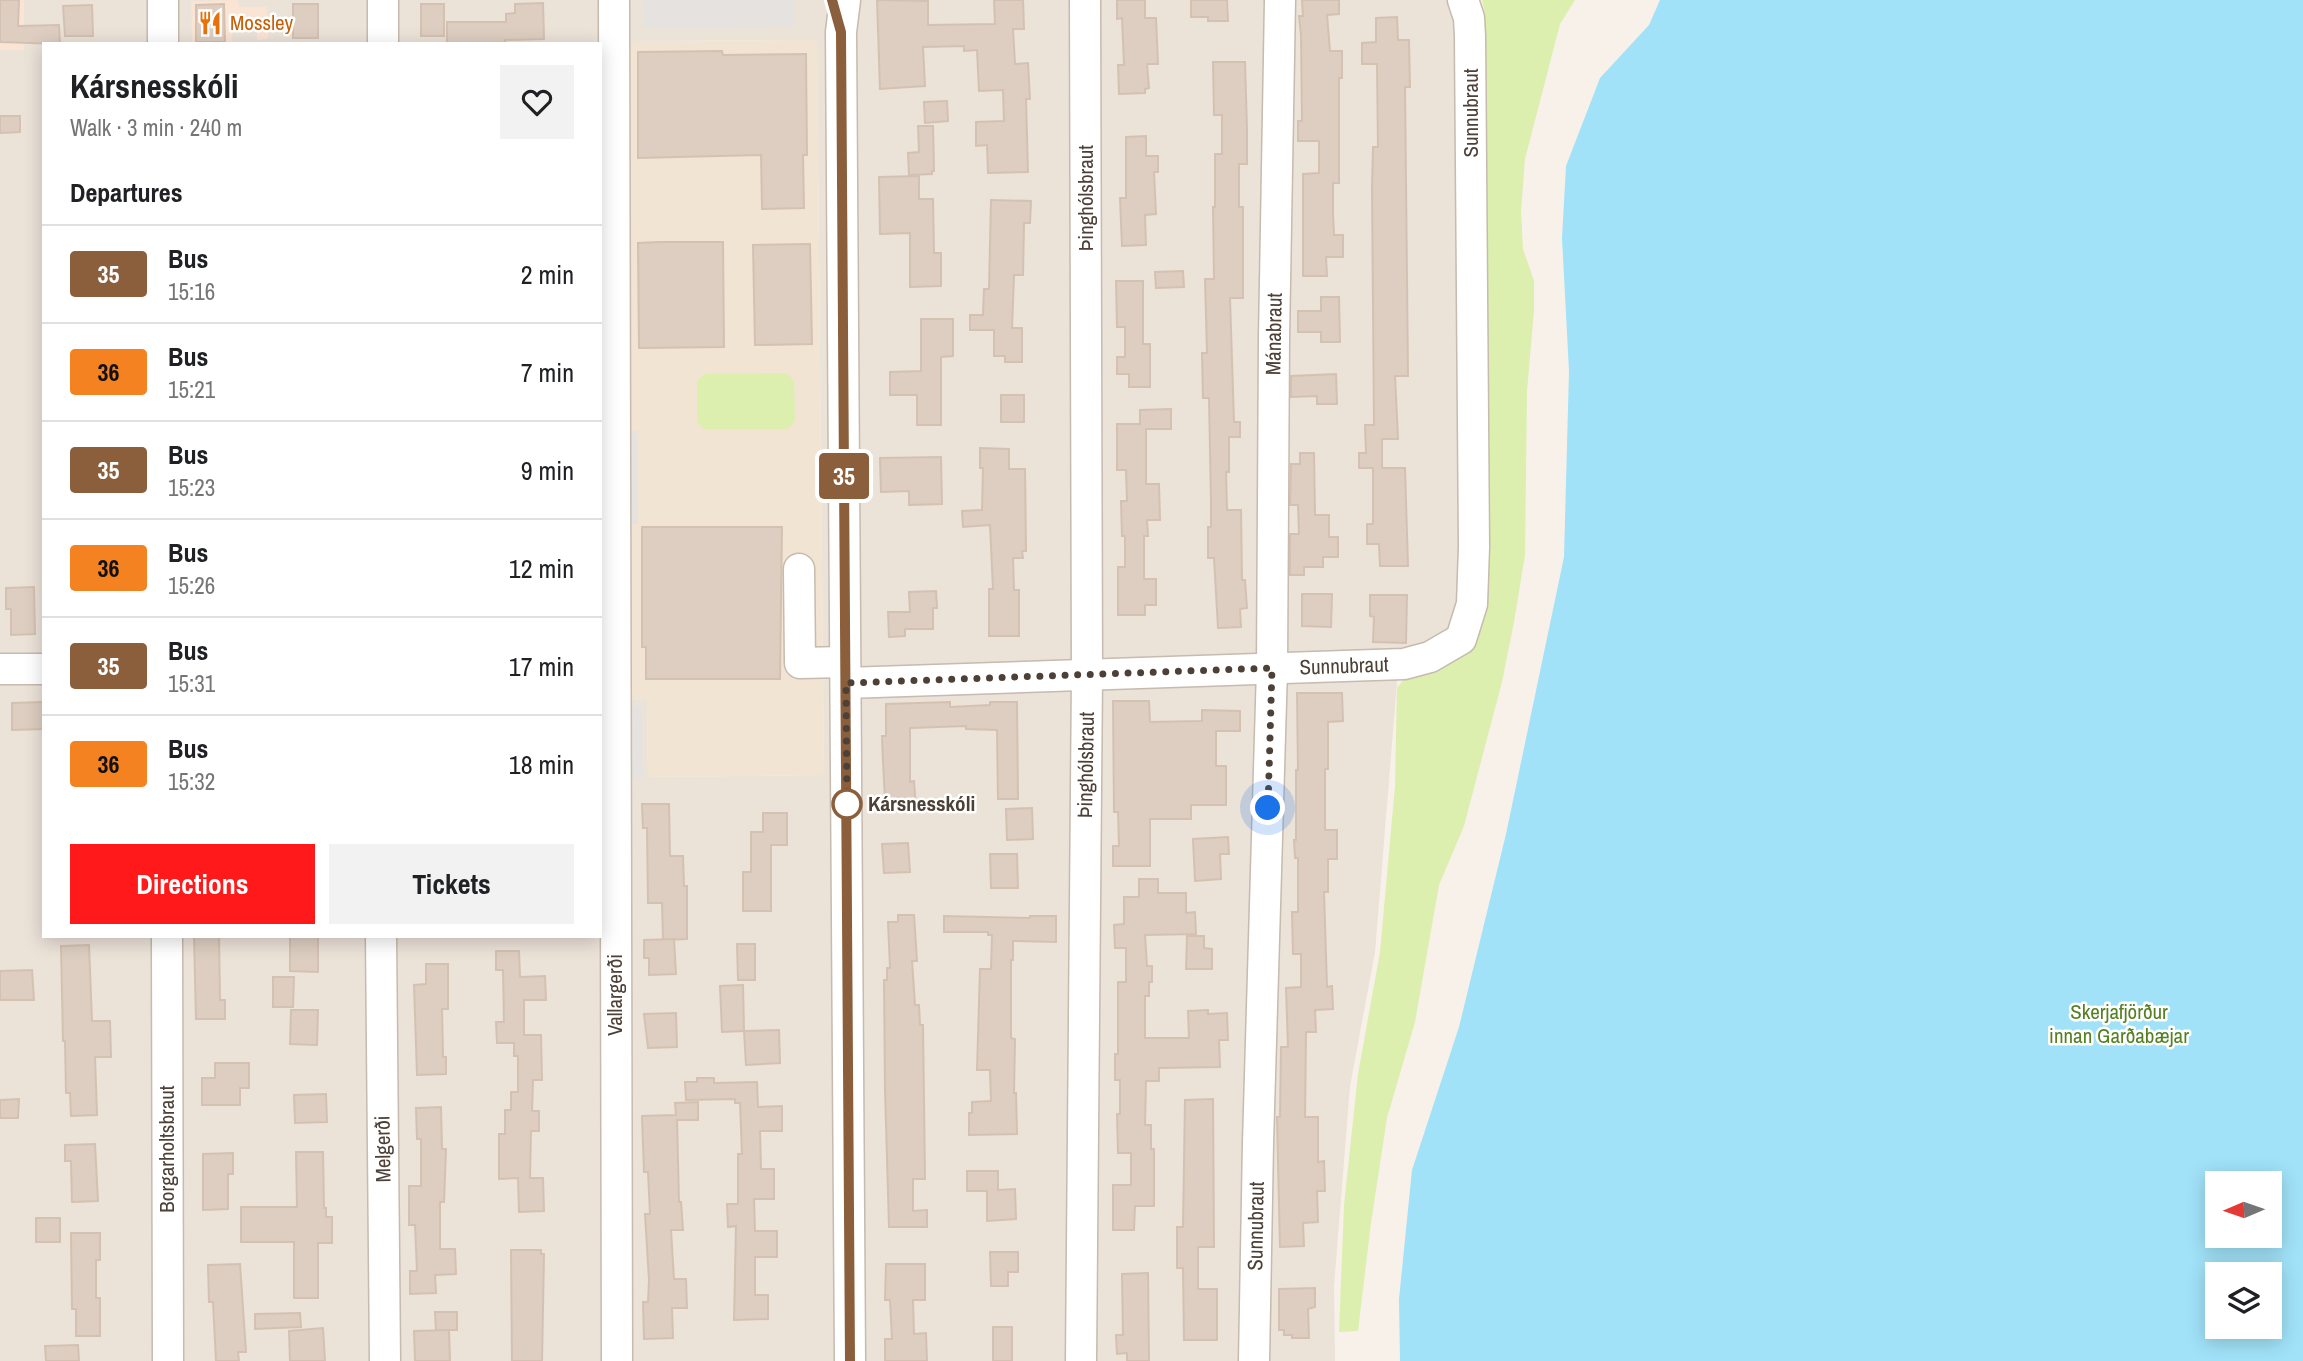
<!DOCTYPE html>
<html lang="en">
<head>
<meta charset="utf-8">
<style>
  body { margin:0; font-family:"Archivo Narrow",sans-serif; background:#f2f2f2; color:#202124; height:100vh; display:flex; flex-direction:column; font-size:26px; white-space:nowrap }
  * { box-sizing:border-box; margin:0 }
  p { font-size:23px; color:#757577 }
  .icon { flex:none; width:38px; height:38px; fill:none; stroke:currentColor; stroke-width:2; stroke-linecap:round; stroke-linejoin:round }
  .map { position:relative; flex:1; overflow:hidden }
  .panel { position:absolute; left:42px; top:42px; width:560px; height:896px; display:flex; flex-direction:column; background:#fff; border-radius:0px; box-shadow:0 4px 18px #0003 }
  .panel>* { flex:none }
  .badge { padding:0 14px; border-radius:5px; font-size:24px; line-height:46px }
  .needle { width:46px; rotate:268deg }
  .buttons { position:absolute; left:2205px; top:1171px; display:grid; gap:14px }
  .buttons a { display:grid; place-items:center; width:77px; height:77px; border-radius:0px; background:#fff; box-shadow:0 4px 18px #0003; font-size:35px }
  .you { position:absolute; width:35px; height:35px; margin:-18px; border:5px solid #fff; border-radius:50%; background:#1a73e8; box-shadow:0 0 0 10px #1a73e833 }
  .map>.badge { position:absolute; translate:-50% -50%; box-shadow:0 0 0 4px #fff }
  h2 { padding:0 28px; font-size:26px; line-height:63px }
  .round { display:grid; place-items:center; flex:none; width:74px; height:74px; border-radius:0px; background:#f2f2f2 }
  .summary { display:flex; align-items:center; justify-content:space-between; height:119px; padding:0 28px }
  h1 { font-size:33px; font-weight:800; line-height:52px }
  .cta { display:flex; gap:14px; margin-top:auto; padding:14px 28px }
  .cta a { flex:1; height:80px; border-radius:0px; background:#ff191a; color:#fff; font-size:28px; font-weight:800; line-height:80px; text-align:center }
  .cta a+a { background:#f2f2f2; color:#202124 }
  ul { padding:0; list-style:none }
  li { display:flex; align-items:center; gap:21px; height:98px; padding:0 28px; border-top:2px solid #e0e0e0 }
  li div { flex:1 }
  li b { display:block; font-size:26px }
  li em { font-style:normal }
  li .badge { min-width:77px; font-weight:700; text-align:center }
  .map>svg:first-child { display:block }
</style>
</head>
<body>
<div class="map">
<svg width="2303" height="1361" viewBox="0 0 2303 1361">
  <rect width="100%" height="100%" fill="#f7f1ea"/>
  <path fill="#ebe2d8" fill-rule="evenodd" d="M0,0h1477l-13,640 -66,30 -23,282 -25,134 -16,200 1,75h-1335zM817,40l7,735 -176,2 -1,-78 -19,1 -5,-659zM44,44h556v892h-556z"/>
  <g fill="#fae4d4">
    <rect x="0" y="0" width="24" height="50"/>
    <polygon points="238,0 239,7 267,7 268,39 257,40 257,29 232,29 232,44 192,44 191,1"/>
  </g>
  <polygon fill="#f1e4d3" points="817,40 824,775 648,777 647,700 628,700 622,41"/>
  <g fill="#dcefaf">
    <polygon points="1482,0 1575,0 1560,24 1525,159 1521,211 1523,249 1534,281 1534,311 1527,391 1525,555 1514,622 1502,682 1464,826 1439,885 1415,1022 1387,1118 1371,1223 1358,1331 1339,1332 1344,1205 1358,1074 1380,952 1395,786 1397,688 1413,667 1465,641 1484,89 1485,15"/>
    <polygon points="787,373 794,381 795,421 788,429 704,429 697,422 697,381 704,374"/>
  </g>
  <g fill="#e5e2df">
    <polygon points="643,0 794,0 795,26 644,28"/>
    <polygon points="637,431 638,524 621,525 620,432"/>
    <polygon points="622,706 641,706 643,778 624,779"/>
  </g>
  <path fill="#a1e2f8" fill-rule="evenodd" d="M1660,0h643v1361h-903l-1,-62 13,-129 47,-143 47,-193 58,-277 5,-186 -7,-133 4,-72 34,-88 49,-53zM2217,1183h53v53h-53zM2217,1274h53v52h-53z"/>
  <g fill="#ddcec1" stroke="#d5c1b1" stroke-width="2">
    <polygon points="0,0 19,0 18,26 59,25 60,44 0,42"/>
    <polygon points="877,0 928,1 928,25 995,24 994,0 1023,0 1024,29 1013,29 1015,64 1028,63 1030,99 1026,99 1028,172 988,173 987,145 976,146 976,122 1004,121 1003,90 979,91 977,50 964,51 964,46 923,47 925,86 880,89"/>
    <polygon points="1117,0 1145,0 1145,18 1156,18 1158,64 1147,64 1149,88 1145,89 1145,93 1119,94 1118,65 1124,65 1122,18 1117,19"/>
    <polygon points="1191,0 1227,0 1228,21 1208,21 1208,17 1191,17"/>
    <polygon points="1302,0 1339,0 1339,14 1327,15 1330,51 1342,51 1342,78 1339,78 1339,183 1333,183 1333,214 1334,235 1343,235 1343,257 1326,257 1327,276 1303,276 1303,174 1319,173 1319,141 1298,141 1298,121 1302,121 1301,35 1299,16 1303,16"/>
    <polygon points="543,3 544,39 505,40 505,44 447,43 447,22 506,22 506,14 515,13 515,4"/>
    <polygon points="224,4 225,42 196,42 196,5"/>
    <rect x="293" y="4" width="25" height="34"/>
    <rect x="421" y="4" width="23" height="32"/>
    <polygon points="92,5 93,36 65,36 63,6"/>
    <polygon points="1397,17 1398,40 1409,40 1410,87 1405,87 1408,376 1395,376 1398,439 1382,439 1382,468 1405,468 1408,566 1380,566 1379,544 1367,544 1367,524 1373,524 1373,468 1359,468 1359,453 1366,453 1365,425 1374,425 1372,187 1373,147 1378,147 1377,64 1362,64 1362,43 1376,42 1376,18"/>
    <polygon points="722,51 723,55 806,54 807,155 803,155 804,208 762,209 761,155 638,158 638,52"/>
    <polygon points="1213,62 1245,62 1247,130 1247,164 1239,164 1239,207 1243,207 1243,298 1230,298 1234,422 1240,422 1240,437 1229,437 1229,472 1226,472 1227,510 1241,510 1242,580 1245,580 1247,608 1240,609 1241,627 1218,628 1214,558 1208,558 1208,527 1211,527 1211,500 1209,398 1203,398 1202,353 1207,353 1205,279 1214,279 1213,207 1215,207 1215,154 1222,154 1222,115 1214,115"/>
    <polygon points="947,101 948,121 925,123 924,102"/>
    <polygon points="0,116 20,116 20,132 0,133"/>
    <polygon points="918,126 933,126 934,171 932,171 932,174 909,175 908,153 919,152"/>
    <polygon points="1146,136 1146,156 1158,156 1158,172 1154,172 1156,214 1145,215 1146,245 1122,246 1120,198 1126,198 1126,137"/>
    <polygon points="919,176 919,199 933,199 934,253 941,253 941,286 910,287 910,233 880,234 879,177"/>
    <polygon points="991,200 1031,201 1030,223 1024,223 1023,275 1014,275 1012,328 1022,328 1022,362 1005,362 1005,356 994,356 994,330 970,330 970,315 983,315 984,289 989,289"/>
    <polygon points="659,242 723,242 724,347 639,348 638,243"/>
    <polygon points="810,244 812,344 755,345 753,245"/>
    <polygon points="1183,271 1184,287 1156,288 1155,272"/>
    <polygon points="1116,281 1143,281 1143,344 1150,344 1150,387 1129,387 1129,374 1117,374 1117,357 1125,357 1125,327 1117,327"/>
    <polygon points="1321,297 1339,297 1340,342 1321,342 1321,332 1298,332 1298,311 1321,311"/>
    <polygon points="921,319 953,319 953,356 941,357 941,425 917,425 917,395 890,395 890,372 921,371"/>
    <polygon points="1336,374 1337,404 1317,404 1317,396 1291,397 1291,376"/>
    <rect x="1001" y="395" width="23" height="27"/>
    <polygon points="1171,409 1171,429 1146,429 1146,484 1159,484 1160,520 1147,520 1148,536 1144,536 1144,579 1156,579 1156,605 1145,605 1145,615 1118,615 1118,567 1125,567 1125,536 1122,536 1121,501 1127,501 1126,470 1117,470 1117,424 1140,424 1140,410"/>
    <polygon points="980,448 1009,449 1009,469 1025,469 1026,551 1022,551 1023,558 1013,558 1014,590 1019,590 1019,636 989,636 989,589 993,589 990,525 963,527 962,511 982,510 983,468 980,468"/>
    <polygon points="1300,453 1314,453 1315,515 1329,515 1329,537 1338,537 1338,557 1323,557 1323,567 1304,567 1304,575 1290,575 1290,534 1299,534 1298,505 1290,505 1291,464 1300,464"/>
    <polygon points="941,457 942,504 909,505 909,491 881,492 880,458"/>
    <polygon points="642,527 782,527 780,679 646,679 646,647 642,647"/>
    <polygon points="34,587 35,634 11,635 11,609 6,609 6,588"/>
    <polygon points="936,591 937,608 933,608 933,629 905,629 905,636 889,637 888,612 910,612 909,592"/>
    <polygon points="1302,594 1332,594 1331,627 1302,626"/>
    <polygon points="1370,595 1407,595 1406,643 1373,642 1374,617 1370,616"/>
    <polygon points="1297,693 1342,693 1343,721 1328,722 1328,769 1325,769 1325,830 1337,830 1337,859 1328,859 1328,892 1324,892 1327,987 1332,986 1333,1009 1315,1010 1316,1032 1306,1032 1305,1117 1318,1117 1318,1162 1324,1161 1325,1191 1317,1191 1318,1222 1303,1223 1304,1246 1280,1247 1277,1117 1280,1117 1281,1047 1288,1047 1286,988 1301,987 1301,954 1293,954 1292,912 1298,912 1298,858 1295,858 1294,840 1296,840 1296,770 1298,770"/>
    <polygon points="1113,701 1149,701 1150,722 1202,721 1202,710 1240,711 1240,731 1216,731 1216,766 1226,766 1226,805 1191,805 1191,819 1150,819 1150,866 1113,866 1113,846 1119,846 1118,812 1114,812"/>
    <polygon points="44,702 44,729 12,730 12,703"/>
    <polygon points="950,702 950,707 990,705 990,702 1017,702 1018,799 998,799 997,730 966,729 966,726 910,728 910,782 914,781 916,809 890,811 889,800 885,800 883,762 882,736 886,736 886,704"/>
    <polygon points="642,804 669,804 670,856 683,856 684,886 687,886 687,939 663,940 662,903 648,903 647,828 643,828"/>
    <polygon points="1032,808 1033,839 1007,840 1006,809"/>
    <polygon points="763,813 787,813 787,845 771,845 771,911 743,911 743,872 751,872 751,832 763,832"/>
    <polygon points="1228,837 1229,854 1220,854 1221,879 1195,881 1193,839"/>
    <polygon points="908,843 910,872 884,873 882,844"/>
    <polygon points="990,854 1017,854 1018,888 991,888"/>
    <polygon points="1139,879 1158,879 1158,893 1186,893 1186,913 1195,912 1196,934 1145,935 1147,966 1152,966 1152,982 1149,982 1149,996 1145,996 1145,1038 1189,1038 1188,1011 1208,1010 1208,1014 1227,1013 1228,1040 1219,1040 1220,1067 1159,1068 1159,1081 1146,1081 1145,1125 1151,1125 1151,1149 1154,1149 1154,1206 1135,1206 1134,1230 1113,1230 1113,1185 1131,1185 1131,1153 1118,1153 1117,1114 1120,1114 1120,1080 1115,1080 1115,1054 1118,1054 1118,982 1126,982 1126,948 1115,948 1114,925 1124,924 1124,897 1139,897"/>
    <polygon points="898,915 914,915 917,961 912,961 915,1005 919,1005 920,1025 923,1025 925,1179 913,1179 913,1211 927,1210 927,1227 889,1227 885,1090 884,980 887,980 887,968 890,968 888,922 898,922"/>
    <polygon points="944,916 1030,918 1030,916 1056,916 1056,942 1013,941 1013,960 1011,960 1011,1038 1015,1039 1014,1093 1016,1093 1017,1134 969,1135 969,1113 972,1113 972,1102 991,1101 990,1070 977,1070 980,969 991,969 992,935 988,935 988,932 944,932"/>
    <polygon points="194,936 219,936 220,1000 225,1000 225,1019 196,1019"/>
    <polygon points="290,936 318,936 318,972 290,971"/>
    <polygon points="1187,936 1204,936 1204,948 1212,949 1212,969 1186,969"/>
    <polygon points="674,939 676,974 649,975 649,958 644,958 644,940"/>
    <polygon points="737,944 755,944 755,980 738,980"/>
    <polygon points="89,945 92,1021 110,1021 111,1057 95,1057 97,1115 71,1116 70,1093 66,1093 65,1041 63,1041 61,946"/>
    <polygon points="496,951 519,951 520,977 545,976 546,1000 524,1000 524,1035 541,1035 542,1080 533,1080 532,1111 539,1111 539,1131 531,1131 530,1178 543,1178 544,1211 519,1212 518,1178 499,1179 499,1134 505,1134 505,1110 511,1110 511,1092 518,1092 518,1056 514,1056 514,1043 497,1043 496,1022 504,1022 503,970 496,970"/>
    <polygon points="426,964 448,964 448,1009 442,1009 443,1057 446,1057 446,1074 417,1075 414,985 426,984"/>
    <polygon points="32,970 34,1000 0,1000 0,971"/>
    <polygon points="273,977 294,977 293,1007 273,1007"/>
    <polygon points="743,985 744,1031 722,1032 720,986"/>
    <polygon points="291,1010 318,1010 317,1045 290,1044"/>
    <polygon points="676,1013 677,1047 648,1048 644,1014"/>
    <polygon points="779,1030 780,1063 746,1065 744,1031"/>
    <polygon points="215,1063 249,1063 249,1088 240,1088 240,1105 202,1105 202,1078 215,1078"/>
    <polygon points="697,1078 714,1078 714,1083 757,1082 758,1107 782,1106 782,1131 760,1131 761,1169 774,1169 774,1199 754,1199 755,1231 777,1231 777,1257 755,1257 755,1295 768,1295 768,1319 734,1320 736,1226 728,1227 727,1204 738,1204 738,1154 742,1154 740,1103 735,1103 735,1099 686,1100 685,1082 697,1082"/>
    <polygon points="326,1094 327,1122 295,1123 294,1095"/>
    <polygon points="19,1099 18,1118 0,1118 0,1100"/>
    <polygon points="1213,1099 1214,1247 1198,1247 1198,1289 1217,1289 1217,1340 1184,1340 1183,1268 1177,1268 1177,1227 1183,1227 1185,1100"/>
    <polygon points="698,1102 698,1120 677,1120 679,1202 681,1202 683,1230 671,1230 674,1279 686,1279 687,1308 672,1308 673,1338 644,1339 643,1302 648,1302 649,1280 645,1214 650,1214 648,1172 644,1172 642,1116 676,1115 675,1103"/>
    <polygon points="441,1107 442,1149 446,1149 444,1202 440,1202 440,1249 455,1249 456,1274 435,1275 436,1293 410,1294 410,1271 417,1271 415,1225 409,1225 409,1186 421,1186 421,1139 417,1139 416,1108"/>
    <polygon points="95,1144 98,1201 72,1202 71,1161 65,1161 65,1145"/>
    <polygon points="296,1152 323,1152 324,1208 326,1208 326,1217 332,1217 332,1243 318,1243 318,1298 294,1298 294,1242 241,1242 241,1207 297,1207"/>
    <polygon points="233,1153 233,1174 228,1174 228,1209 203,1210 203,1154"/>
    <polygon points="967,1171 998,1171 998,1190 1015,1189 1016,1219 987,1221 987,1191 967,1191"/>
    <rect x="36" y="1218" width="24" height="24"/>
    <polygon points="71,1233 100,1233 100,1260 96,1260 96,1298 100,1298 100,1336 76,1336 76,1309 72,1309"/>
    <polygon points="511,1250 541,1250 541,1254 544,1254 542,1361 512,1361"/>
    <polygon points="990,1252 1018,1252 1018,1272 1008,1272 1008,1286 991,1286"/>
    <polygon points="240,1264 246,1352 238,1352 239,1361 216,1361 213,1302 209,1302 208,1265"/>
    <polygon points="886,1264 925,1264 925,1300 913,1300 914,1334 926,1333 927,1361 885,1361 885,1339 892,1339 890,1300 885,1300"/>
    <polygon points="1148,1273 1149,1361 1127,1361 1127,1353 1117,1354 1116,1335 1123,1335 1122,1274"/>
    <polygon points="1315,1288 1315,1307 1308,1309 1309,1338 1292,1338 1292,1335 1284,1335 1284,1330 1279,1330 1279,1289"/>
    <polygon points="435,1312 457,1312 457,1330 436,1330"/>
    <polygon points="300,1313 301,1327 255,1329 255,1314"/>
    <rect x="993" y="1327" width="19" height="34"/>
    <polygon points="323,1328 325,1361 290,1361 289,1331"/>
    <polygon points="449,1330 450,1361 415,1361 414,1331"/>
    <polygon points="78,1345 79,1361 46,1361 45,1346"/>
  </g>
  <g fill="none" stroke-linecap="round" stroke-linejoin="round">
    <g stroke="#c7baae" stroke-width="33">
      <g id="minor">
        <polyline points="614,0 617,1361"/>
        <polyline points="845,0 841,32 850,1361"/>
        <polyline points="163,44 163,0"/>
        <polyline points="383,44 383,0"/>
        <polyline points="799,569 800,663 845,662"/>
        <polyline points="0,669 44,669"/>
        <polyline points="846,683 1404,664 1430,657 1461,639 1472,604 1474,547 1470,36 1469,18 1463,0"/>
        <polyline points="167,936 168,1361"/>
        <polyline points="381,936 385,1361"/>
        <polyline points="1081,1361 1087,675 1085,0"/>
        <polyline points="1254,1361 1258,1143 1272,668 1274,338 1280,0"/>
      </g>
    </g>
    <use href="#minor" stroke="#fff" stroke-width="30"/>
  </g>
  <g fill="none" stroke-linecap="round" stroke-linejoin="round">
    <g stroke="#fff" stroke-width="16">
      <polyline id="line" points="832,0 841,32 850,1361"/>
    </g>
    <use href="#line" stroke="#8b5e3c" stroke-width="10"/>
    <polyline stroke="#4c4037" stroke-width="7" stroke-dasharray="0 12.6" points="847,804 846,683 1272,668 1268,808"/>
  </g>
  <defs>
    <g id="restaurant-bare" transform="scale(1.89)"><path d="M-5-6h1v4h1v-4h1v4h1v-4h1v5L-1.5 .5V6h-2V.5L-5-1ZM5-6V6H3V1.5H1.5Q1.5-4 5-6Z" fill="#e8710a" stroke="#fff" stroke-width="2.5" paint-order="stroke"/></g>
  </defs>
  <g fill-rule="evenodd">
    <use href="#restaurant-bare" x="210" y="23"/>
  </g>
  <circle fill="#fff" stroke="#8b5e3c" stroke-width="3.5" cx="847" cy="804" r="14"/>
  <g text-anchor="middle" stroke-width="5" stroke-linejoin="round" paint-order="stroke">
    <g font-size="21" fill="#c56008" stroke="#fff" text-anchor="start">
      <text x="230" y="30">Mossley</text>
    </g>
    <g font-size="21" fill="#4c4037" stroke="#fff">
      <text transform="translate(1471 113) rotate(-90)" y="7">Sunnubraut</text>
      <text transform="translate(1086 198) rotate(-90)" y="7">Þinghólsbraut</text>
      <text transform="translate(1274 334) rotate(-89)" y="7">Mánabraut</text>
      <text transform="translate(1344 666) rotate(-2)" y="7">Sunnubraut</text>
      <text transform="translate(1086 765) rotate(-89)" y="7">Þinghólsbraut</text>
      <text transform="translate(615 995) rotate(-90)" y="7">Vallargerði</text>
      <text transform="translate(167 1149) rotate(-90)" y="7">Borgarholtsbraut</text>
      <text transform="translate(383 1149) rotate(-91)" y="7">Melgerði</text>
      <text transform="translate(1256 1226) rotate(-89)" y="7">Sunnubraut</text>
    </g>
    <g font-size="21" font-weight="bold" fill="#4c4037" stroke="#fff" text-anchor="start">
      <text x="868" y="811">Kársnesskóli</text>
    </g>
    <g font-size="21" fill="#548021" stroke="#fff">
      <text x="2119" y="1019">Skerjafjörður<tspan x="2119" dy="24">innan Garðabæjar</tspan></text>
    </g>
  </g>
</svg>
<div class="buttons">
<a><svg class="needle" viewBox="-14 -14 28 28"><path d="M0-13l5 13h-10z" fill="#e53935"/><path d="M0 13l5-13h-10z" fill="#757577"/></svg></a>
<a><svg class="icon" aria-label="layers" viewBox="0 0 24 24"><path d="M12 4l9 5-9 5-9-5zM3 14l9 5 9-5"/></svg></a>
</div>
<div class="you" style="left:1268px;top:808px"></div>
<b class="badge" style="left:844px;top:476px;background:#8b5e3c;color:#fff">35</b>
<section class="panel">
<div class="summary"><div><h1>Kársnesskóli</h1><p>Walk · 3 min · 240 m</p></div><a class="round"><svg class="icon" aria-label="heart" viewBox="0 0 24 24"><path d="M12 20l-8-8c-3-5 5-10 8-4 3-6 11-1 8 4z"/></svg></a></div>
<h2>Departures</h2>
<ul>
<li><span class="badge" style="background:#8b5e3c;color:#fff">35</span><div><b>Bus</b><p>15:16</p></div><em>2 min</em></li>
<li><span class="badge" style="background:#f58220;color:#111">36</span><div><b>Bus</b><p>15:21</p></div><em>7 min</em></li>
<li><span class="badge" style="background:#8b5e3c;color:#fff">35</span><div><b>Bus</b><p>15:23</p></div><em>9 min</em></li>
<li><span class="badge" style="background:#f58220;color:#111">36</span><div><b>Bus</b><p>15:26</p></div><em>12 min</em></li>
<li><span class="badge" style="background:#8b5e3c;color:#fff">35</span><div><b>Bus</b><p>15:31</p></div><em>17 min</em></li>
<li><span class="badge" style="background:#f58220;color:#111">36</span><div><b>Bus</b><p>15:32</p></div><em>18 min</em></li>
</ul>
<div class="cta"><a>Directions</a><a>Tickets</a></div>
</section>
</div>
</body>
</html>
